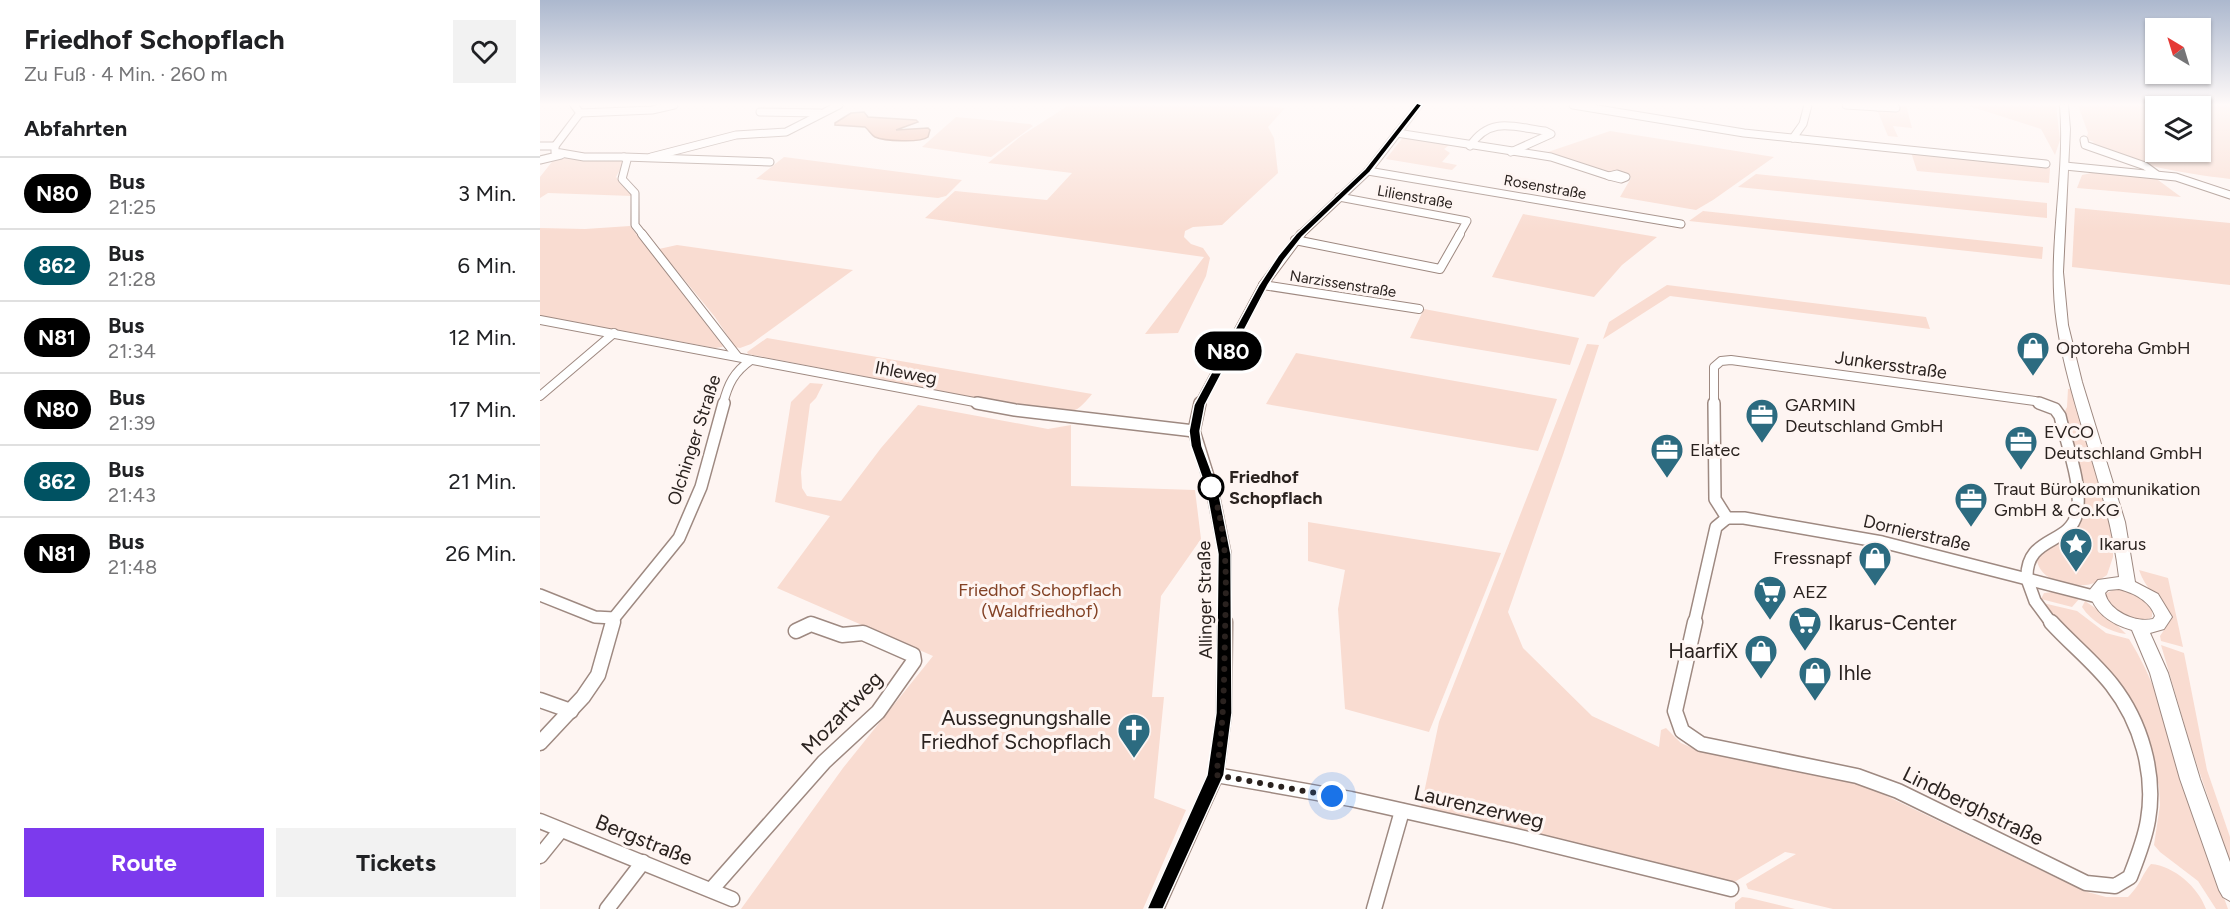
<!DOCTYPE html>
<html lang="de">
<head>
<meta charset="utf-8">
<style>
  body { margin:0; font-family:Figtree,sans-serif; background:#f2f2f2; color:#202124; height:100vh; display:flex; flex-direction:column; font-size:22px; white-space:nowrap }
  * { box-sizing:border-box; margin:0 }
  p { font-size:20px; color:#757577 }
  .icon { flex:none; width:33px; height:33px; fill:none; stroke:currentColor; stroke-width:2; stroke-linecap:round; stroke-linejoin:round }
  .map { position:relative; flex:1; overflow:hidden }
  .drawer { display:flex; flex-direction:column; background:#fff; width:540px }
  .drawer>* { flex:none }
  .badge { padding:0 12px; border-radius:20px; font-size:21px; line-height:39px }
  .needle { width:39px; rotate:322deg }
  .tools { position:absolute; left:1605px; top:18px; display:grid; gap:12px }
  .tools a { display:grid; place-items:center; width:66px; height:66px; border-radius:0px; background:#fff; box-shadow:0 2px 4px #0004; font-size:30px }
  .you { position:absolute; width:30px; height:30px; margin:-15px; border:4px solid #fff; border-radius:50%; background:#1a73e8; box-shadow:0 0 0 9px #1a73e833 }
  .map>.badge { position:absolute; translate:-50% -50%; box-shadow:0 0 0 3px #fff }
  h2 { padding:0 24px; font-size:22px; line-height:54px }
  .round { display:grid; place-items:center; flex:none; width:63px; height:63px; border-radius:0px; background:#f2f2f2 }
  .headline { display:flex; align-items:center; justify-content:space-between; height:102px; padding:0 24px }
  h1 { font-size:28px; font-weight:700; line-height:45px }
  .primary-button { display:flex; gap:12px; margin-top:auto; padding:12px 24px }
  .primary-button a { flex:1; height:69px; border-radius:0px; background:#7c3aed; color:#fff; font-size:24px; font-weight:700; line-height:69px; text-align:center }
  .primary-button a+a { background:#f2f2f2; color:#202124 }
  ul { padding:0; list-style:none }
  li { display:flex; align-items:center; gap:18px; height:72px; padding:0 24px; border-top:2px solid #e0e0e0 }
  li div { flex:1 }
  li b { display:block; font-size:22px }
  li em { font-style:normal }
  li .badge { min-width:66px; font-weight:700; text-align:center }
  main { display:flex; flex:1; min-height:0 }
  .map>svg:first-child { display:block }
</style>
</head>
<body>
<main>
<section class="drawer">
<div class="headline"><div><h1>Friedhof Schopflach</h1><p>Zu Fuß · 4 Min. · 260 m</p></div><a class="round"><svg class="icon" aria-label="heart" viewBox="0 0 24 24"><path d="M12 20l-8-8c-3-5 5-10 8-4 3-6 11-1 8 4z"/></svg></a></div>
<h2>Abfahrten</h2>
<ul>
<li><span class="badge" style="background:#000;color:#fff">N80</span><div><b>Bus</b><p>21:25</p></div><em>3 Min.</em></li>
<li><span class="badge" style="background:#005262;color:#fff">862</span><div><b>Bus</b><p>21:28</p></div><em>6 Min.</em></li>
<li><span class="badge" style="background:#000;color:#fff">N81</span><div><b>Bus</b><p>21:34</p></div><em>12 Min.</em></li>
<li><span class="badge" style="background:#000;color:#fff">N80</span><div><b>Bus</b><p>21:39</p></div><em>17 Min.</em></li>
<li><span class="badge" style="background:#005262;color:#fff">862</span><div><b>Bus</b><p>21:43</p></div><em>21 Min.</em></li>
<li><span class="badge" style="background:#000;color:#fff">N81</span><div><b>Bus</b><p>21:48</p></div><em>26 Min.</em></li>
</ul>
<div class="primary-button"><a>Route</a><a>Tickets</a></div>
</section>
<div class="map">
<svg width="1690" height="909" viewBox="0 0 1690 909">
  <rect width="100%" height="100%" fill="#fef5f2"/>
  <g fill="#f9dcd1" fill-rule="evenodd">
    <polygon points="529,105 707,105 745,108 728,127 734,138 738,173 682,225 653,227 645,231 644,237 651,244 663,248 670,258 666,276 638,333 605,334 664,257 385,218 415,191 507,200 532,173 448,163 481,136"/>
    <polygon points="1335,105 1366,105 1372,128 1353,126 1358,137 1348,136"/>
    <polygon points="1426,105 1516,105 1520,140 1515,155 1501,129"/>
    <path d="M1538,105h152v74c-48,-6 -97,-13 -138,-36l2,-1 -8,-3 2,-6zM1616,106h44v46h-44z"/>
    <polygon points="416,117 490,124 493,126 451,157 382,147"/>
    <polygon points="1070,131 1234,157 1173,200 1156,210 1080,197 1091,178 1089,176 1070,174 1002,154"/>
    <polygon points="864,136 912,143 904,149 910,153 902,162 917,165 912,170 846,159"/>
    <polygon points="1370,149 1495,163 1510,168 1509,183 1377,171"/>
    <polygon points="22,156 81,160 83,164 76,177 92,196 8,193 0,198 0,177 15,158"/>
    <polygon points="244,157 422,180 406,196 398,198 216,179"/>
    <polygon points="1556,172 1614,177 1641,197 1537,188 1542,175"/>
    <polygon points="1216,174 1507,203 1507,218 1198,187"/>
    <polygon points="1535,208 1690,223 1690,285 1532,267"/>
    <polygon points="1163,211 1503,247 1502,259 1149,221"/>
    <polygon points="983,214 1117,237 1082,265 1054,297 952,277"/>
    <polygon points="90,226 183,346 182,347 175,348 9,317 0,317 0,228 45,229"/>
    <polygon points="137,245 313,270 211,344 200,348 195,347 175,317 119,249"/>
    <polygon points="1127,285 1386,317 1390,329 1130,296 1063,339 1069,322"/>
    <polygon points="884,309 1039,338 1030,365 870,338"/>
    <path d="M227,338l325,56c-17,21 -20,19 -46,17l-298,-57 -1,-2z"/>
    <path d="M1047,344l12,1 -36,110 -55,157 15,36 69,68 67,31 2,-17 5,-2 15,15 18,8 96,18 71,17 218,105 22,6h22c14,-14 12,-20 23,-33 23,2 47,23 55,45h-373l-85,-20 -2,-5 50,-30 -11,-2 -54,32 -230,-60 -80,-17 18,-85z"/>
    <polygon points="756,353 1017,399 998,451 726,404"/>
    <polygon points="270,383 283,384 276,398 270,404 261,472 262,488 267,496 301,501 341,448 378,405 508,429 531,425 531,486 655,490 661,539 621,596 612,697 624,697 614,798 646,810 603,909 201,909 303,768 393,656 237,588 290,516 235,502 251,402"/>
    <path d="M1533,388l40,144v25l-6,18c-6,4 -14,10 -22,10 -18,2 -44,-5 -48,-24 8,-21 36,-21 47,-48l-7,-50 -13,-50 3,-6 1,-18z"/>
    <polygon points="768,522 961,553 889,732 805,709 798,609 805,570 768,561"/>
    <path d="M1599,570l29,8 15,69 -22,-6 -1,-5 8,-12 2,-6c-10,-17 -25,-30 -31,-48z"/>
    <path d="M1575,589c16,0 27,8 37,19v9c-18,11 -40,-7 -47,-23z"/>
    <polygon points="1513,592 1539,599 1532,607 1501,599 1504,593"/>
    <path d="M1545,601l25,17 16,16c-17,-2 -34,-12 -44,-27z"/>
    <path d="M1503,603l34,8 29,22 23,6c32,51 45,109 63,166 10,35 24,69 36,104h-12l-18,-28 -38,-29 -6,-7 6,-40 -1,-19 -14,-52z"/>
    <polygon points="1621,645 1644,653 1667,770 1690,837 1690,862 1651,747"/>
    <polygon points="1202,897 1210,898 1255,909 1195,909 1195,903"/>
  </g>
  <path fill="#f3bea8" stroke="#b78f7f" stroke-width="1.5" d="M324,112l4,5 48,3 2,2 -22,8 32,-2 2,2 -2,7c-8,6 -44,4 -53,0 -4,-2 -6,-7 -10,-10l-30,-2v-2l16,-10z"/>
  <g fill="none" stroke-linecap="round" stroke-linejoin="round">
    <g stroke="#9e8981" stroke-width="9">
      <g id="minor-far3">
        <polyline points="34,105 40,113 15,146 15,152 44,157 84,157 87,160 82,179 95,193 95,225 103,235"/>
        <polyline points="1033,105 1204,133 1506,164"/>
        <polyline points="1306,105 1338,107"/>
        <polyline points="1343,105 1338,107 1356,108 1349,105"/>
        <polyline points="220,112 280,113"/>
        <polyline points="40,113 112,110 134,105"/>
        <polyline points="857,133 1011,157 1069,176"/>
        <polyline points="1253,138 1263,124 1268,105"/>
        <polyline points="1544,140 1545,145 1605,166 1616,174"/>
        <polyline points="0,146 15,146"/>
        <path d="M930,146c20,-30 44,-19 75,-15l6,3 -40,18"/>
        <polyline points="84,157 230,162"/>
        <polyline points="111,157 196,135 246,132 299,105"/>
        <polyline points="0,160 21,155"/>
        <polyline points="1525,166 1636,177 1690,195"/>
        <polyline points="828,171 1141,224"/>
        <polygon points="1077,174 1086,177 1081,179 1069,176"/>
        <polyline points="799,197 927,221 919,235"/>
        <polyline points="760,235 828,171 879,105"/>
      </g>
    </g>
    <g stroke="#9e8981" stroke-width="10">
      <g id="minor-far2">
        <polyline points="102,234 197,356"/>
        <polyline points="755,240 900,269 920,234"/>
        <polyline points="723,285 879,309"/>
        <polyline points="0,320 445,404"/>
        <polyline points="0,396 74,333"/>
        <path d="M183,404c5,-20 11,-32 28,-44"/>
        <polyline points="659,404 723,285 761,234"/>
        <polyline points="1174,404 1174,367 1181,361 1191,360 1495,401 1503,404"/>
      </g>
    </g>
    <g stroke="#9e8981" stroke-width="14">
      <g id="minor-far1">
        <polyline points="437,403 475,410 654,431"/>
        <polyline points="660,403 654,431 672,489 685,554 685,624"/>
        <polyline points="1174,403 1175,499 1187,518"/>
        <polyline points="1187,518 1204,518 1342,542 1487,579"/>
        <polyline points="1487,579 1557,597"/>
        <polyline points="1487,579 1495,601 1512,624"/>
        <path d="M1487,579c-2,-44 43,-33 50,-66 6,-28 -11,-70 -17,-97l-5,-7 -16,-6"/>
        <polyline points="0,595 55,617 74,618"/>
        <polyline points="72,624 74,618 139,538 161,487 184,403"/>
        <polyline points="1154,624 1176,527 1187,518"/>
      </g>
    </g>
    <g stroke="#9e8981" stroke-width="17">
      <g id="minor">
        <path d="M1155,622l-20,89 7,20 19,13 156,32 41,15 188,92 29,3 15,-9c7,-18 15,-38 18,-57 8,-46 -7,-98 -36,-135 -18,-23 -41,-41 -61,-63"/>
        <polyline points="0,700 31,711"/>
        <polyline points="0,743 43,697 58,675 73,622"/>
        <polyline points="676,775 811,799 976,836 1191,889"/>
        <polyline points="0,821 192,899"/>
        <polyline points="0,856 21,830"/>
        <polyline points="171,890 284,762 338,712 374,661 373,655 323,633 302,635 271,624 256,631"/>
        <polyline points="67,909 103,862"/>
        <polyline points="616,909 676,775 684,713 685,622"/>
        <polyline points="834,909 862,811"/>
      </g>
    </g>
    <g stroke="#9e8981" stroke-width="2">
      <path id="tertiary" d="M1520,105h8l2,24 -7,143 5,53 14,57 43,140 10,60 23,12 14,23 -8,12 -14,4 18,40 32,106 30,83v39l-7,-4 -4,-7 -39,-111 -30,-106 -18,-43c-21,-6 -38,-17 -43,-39l9,-11 21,-3c-10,-87 -49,-167 -62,-253 -11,-73 9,-146 3,-219zM1579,589c15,4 31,12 36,27l-2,3c-18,4 -44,-8 -48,-26l3,-3z"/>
    </g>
    <use href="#minor-far3" stroke="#fff" stroke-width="7"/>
    <use href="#minor-far2" stroke="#fff" stroke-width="8"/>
    <use href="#minor-far1" stroke="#fff" stroke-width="11"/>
    <use href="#minor" stroke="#fff" stroke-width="14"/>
    <use href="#tertiary" fill="#fff" fill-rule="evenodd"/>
  </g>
  <linearGradient id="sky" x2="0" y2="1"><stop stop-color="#acb8ce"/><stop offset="0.45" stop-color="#fffaf9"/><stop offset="1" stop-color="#fffaf9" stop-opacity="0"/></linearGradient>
  <rect width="1690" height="232" fill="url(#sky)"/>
  <polygon fill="#000" stroke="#fff" stroke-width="1.5" points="877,103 882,105 830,172 762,237 744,260 728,285 665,405 660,431 662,446 678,489 691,554 692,713 684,775 623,909 607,909 667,775 676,713 678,554 666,489 651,446 649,431 654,405 719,285 738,256 756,234 825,169"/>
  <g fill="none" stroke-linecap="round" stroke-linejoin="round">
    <path stroke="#2a221f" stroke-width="6" stroke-dasharray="0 10.8" d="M671,487c18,46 15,98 14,146 -1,48 -1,94 -9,142l116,21"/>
  </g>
  <defs>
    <g id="shop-pin" transform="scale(1.725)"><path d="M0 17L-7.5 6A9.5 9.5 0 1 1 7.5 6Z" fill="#2c6b80" stroke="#fef5f2"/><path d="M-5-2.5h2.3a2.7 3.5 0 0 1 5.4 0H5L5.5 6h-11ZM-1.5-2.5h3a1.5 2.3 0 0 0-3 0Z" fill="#fff"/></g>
    <g id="office-pin" transform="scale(1.725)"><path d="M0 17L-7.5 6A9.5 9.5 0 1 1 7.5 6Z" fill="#2c6b80" stroke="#fef5f2"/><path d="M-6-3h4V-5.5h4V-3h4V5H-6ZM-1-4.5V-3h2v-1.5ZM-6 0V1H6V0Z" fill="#fff"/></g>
    <g id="sight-pin" transform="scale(1.725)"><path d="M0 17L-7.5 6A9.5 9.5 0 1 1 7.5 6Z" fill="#2c6b80" stroke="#fef5f2"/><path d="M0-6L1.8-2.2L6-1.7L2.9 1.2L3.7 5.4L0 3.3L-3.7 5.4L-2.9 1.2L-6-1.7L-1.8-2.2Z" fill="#fff"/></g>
    <g id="supermarket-pin" transform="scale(1.725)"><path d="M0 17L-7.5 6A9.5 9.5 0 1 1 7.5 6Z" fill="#2c6b80" stroke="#fef5f2"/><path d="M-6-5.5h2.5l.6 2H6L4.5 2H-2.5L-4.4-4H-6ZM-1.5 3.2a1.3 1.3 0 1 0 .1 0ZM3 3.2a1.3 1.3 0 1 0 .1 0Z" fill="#fff"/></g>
    <g id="church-pin" transform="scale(1.725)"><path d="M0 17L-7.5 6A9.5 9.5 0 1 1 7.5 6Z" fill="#2c6b80" stroke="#fef5f2"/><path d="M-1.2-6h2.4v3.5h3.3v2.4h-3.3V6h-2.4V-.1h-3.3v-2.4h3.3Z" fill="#fff"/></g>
  </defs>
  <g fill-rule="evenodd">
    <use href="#shop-pin" x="1493" y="348"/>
    <use href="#office-pin" x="1222" y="415"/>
    <use href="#office-pin" x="1481" y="442"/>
    <use href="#office-pin" x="1127" y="450"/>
    <use href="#office-pin" x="1431" y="499"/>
    <use href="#sight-pin" x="1536" y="544"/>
    <use href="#shop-pin" x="1335" y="558"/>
    <use href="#supermarket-pin" x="1230" y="592"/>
    <use href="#supermarket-pin" x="1265" y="623"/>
    <use href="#shop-pin" x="1221" y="651"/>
    <use href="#shop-pin" x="1275" y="673"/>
    <use href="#church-pin" x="594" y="730"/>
  </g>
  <circle fill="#fff" stroke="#000" stroke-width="3" cx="671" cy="487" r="12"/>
  <g text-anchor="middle" stroke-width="6" stroke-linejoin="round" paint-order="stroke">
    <g font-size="15" fill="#2a221f" stroke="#fef5f2">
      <text transform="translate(1005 187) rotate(10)" y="5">Rosenstraße</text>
      <text transform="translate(875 197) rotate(10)" y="5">Lilienstraße</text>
      <text transform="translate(803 284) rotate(9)" y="5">Narzissenstraße</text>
    </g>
    <g font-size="18" fill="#2a221f" stroke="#fef5f2" text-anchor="start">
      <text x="1516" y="354">Optoreha GmbH</text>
      <text x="1245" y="411">GARMIN<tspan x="1245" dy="21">Deutschland GmbH</tspan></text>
      <text x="1504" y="438">EVCO<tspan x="1504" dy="21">Deutschland GmbH</tspan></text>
      <text x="1150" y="456">Elatec</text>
      <text x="1454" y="495">Traut Bürokommunikation<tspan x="1454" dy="21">GmbH &amp; Co.KG</tspan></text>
      <text x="1559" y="550">Ikarus</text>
      <text x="1312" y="564" text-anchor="end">Fressnapf</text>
      <text x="1253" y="598">AEZ</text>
    </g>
    <g font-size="18" fill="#2a221f" stroke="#fef5f2">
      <text transform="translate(1351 365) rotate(8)" y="6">Junkersstraße</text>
      <text transform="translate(366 373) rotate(11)" y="6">Ihleweg</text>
      <text transform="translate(154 440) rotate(-72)" y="6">Olchinger Straße</text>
      <text transform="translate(1377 533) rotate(13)" y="6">Dornierstraße</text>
      <text transform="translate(665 600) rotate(-91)" y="6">Allinger Straße</text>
    </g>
    <g font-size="18" font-weight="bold" fill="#2a221f" stroke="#fef5f2" text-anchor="start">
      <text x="689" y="483">Friedhof<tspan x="689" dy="21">Schopflach</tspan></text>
    </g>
    <g font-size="18" fill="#834225" stroke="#fef5f2">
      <text x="500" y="596">Friedhof Schopflach<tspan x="500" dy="21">(Waldfriedhof)</tspan></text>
    </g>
    <g font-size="21" fill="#2a221f" stroke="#fef5f2" text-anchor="start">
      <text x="1288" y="630">Ikarus-Center</text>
      <text x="1198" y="658" text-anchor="end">HaarfiX</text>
      <text x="1298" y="680">Ihle</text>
      <text x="571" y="725" text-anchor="end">Aussegnungshalle<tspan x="571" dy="24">Friedhof Schopflach</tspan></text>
    </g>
    <g font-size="21" fill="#2a221f" stroke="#fef5f2">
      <text transform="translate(302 713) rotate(-46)" y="7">Mozartweg</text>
      <text transform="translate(1433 806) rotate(26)" y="7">Lindberghstraße</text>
      <text transform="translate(939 807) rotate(13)" y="7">Laurenzerweg</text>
      <text transform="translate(104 840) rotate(22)" y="7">Bergstraße</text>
    </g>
  </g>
</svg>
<div class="tools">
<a><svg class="needle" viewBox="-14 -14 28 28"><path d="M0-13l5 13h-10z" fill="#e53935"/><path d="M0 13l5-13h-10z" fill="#757577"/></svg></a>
<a><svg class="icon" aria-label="layers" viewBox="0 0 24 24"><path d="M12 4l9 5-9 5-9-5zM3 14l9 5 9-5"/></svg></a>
</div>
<div class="you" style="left:792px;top:796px"></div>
<b class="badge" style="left:688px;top:351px;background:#000;color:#fff">N80</b>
</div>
</main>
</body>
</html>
